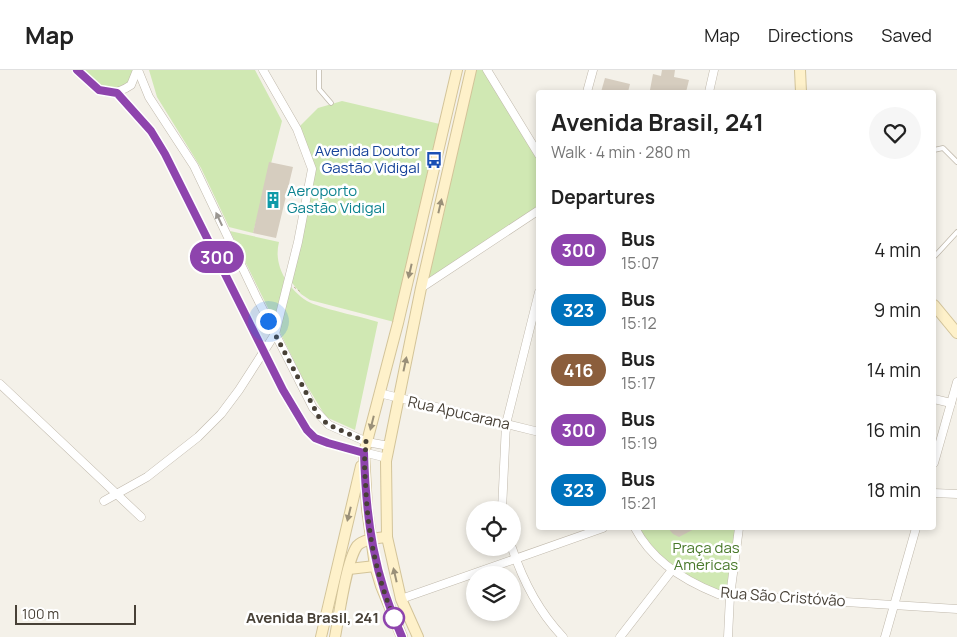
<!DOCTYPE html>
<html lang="en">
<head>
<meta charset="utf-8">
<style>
  body { margin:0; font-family:Manrope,sans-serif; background:#f6f6f6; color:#222; height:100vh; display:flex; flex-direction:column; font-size:19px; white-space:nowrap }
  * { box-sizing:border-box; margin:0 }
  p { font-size:16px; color:#767676 }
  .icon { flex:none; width:28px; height:28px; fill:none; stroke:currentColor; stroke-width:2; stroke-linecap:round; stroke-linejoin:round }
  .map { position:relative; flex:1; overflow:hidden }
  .sheet { position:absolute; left:536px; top:20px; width:400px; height:440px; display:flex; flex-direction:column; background:#fff; border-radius:5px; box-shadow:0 2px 8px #0003 }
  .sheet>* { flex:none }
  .badge { padding:0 10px; border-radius:16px; font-size:18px; line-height:32px }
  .controls { position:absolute; left:466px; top:431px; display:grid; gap:10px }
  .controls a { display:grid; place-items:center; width:55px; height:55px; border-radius:50%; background:#fff; box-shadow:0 2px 8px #0003; font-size:25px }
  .scale { position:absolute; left:15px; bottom:12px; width:121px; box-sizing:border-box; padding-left:5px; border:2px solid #484137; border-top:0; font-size:14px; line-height:18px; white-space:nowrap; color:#484137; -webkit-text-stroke:4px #fff; paint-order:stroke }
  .you { position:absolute; width:25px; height:25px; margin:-12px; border:4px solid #fff; border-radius:50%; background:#1a73e8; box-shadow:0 0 0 8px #1a73e833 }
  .map>.badge { position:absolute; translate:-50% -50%; box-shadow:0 0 0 2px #fff }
  h2 { padding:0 15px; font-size:19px; line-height:45px }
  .round { display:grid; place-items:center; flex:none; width:52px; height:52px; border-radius:26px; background:#f6f6f6 }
  .headline { display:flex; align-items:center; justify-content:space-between; height:85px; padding:0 15px }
  h1 { font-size:24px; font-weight:700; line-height:38px }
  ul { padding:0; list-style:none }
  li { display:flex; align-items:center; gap:15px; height:60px; padding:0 15px }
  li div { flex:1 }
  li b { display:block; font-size:19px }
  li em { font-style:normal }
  li .badge { min-width:55px; font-weight:700; text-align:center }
  header { display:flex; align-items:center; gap:30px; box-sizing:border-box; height:70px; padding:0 25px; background:#fff; border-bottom:1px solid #e0e0e0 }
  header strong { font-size:24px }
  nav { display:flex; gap:28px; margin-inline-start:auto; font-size:18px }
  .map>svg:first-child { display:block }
</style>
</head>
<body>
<header>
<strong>Map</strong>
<nav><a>Map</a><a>Directions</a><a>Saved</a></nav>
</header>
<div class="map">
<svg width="957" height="567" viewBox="0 0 957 567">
  <rect width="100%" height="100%" fill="#f4f1e9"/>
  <g fill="#d0e8b3">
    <polygon points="80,0 135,0 130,13 116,21 100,18"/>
    <polygon points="149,0 255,0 282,51 253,163 229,157 201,98 157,27"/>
    <polygon points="471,0 487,0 539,85 539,140 421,218"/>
    <polygon points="342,31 444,55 398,253 310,230 301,224 289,209 312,99 297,59 318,38"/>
    <path d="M230,161l49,11c-6,23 8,46 28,59 11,7 56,16 71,21l-23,108 -29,-13 -22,-36z"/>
    <polygon points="635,458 739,458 730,526 672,500"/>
  </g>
  <g fill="#d6cdbf">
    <polygon points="662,0 675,0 674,7 689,10 686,22 650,20 653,4 661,6"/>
    <polygon points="605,8 630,14 628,22 601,22"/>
    <polygon points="269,92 293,97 276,168 253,163"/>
    <polygon points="668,458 696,458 679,467 673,464"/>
  </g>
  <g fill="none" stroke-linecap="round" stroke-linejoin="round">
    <g stroke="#c0b9ac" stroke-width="5.5">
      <g id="lane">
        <polyline points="319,0 319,19 331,33"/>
        <polyline points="934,80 943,78 957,92"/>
        <polyline points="934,187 957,162"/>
      </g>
    </g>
    <g stroke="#c0b9ac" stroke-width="9">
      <g id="street">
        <path d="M77,0c19,17 29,32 54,15l6,-15"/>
        <polyline points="138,0 149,27 194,96 256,226 313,338 329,355 367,372 389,376"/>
        <polyline points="487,0 539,85"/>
        <polyline points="587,22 593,0"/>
        <polyline points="709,22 714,0"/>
        <polyline points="117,23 151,61 165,84 283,320 307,360 315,368 327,373 387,388"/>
        <polyline points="421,218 539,140"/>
        <polyline points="0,314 141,447"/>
        <polyline points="379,323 539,362"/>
        <polyline points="934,329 951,333"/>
        <polyline points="934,393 957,312"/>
        <polyline points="934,423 957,424"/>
        <polyline points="104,431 147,407 198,367 221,344 239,320 275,264 298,172 312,99 297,59 263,0"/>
        <polyline points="502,440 506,354 539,222"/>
        <path d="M635,458c17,33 50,53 83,66l239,15"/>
        <path d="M512,478c11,33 26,63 51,89"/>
        <polyline points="401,529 603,458"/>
        <polyline points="620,567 672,500"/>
        <polyline points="728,567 730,526 739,458"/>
        <polyline points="885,567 916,458"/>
      </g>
    </g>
    <g stroke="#d3c499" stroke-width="12">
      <g id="secondary">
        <polyline points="800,0 801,22"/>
        <polyline points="934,235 957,263"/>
        <polyline points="349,499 375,496"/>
        <polyline points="321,567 361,396"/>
        <path d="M335,567c4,-21 11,-75 22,-91 6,-7 21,-8 30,-9"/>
        <polyline points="402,567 381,516 375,496 367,439 364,383 398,253 457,0"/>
        <polyline points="418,567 401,529 387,467 386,391 421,218 471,0"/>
      </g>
    </g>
    <polyline stroke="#c1b49d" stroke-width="1" stroke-dasharray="2.5 2.5" stroke-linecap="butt" points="294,217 302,223"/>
    <use href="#lane" stroke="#fff" stroke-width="4"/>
    <use href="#street" stroke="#fff" stroke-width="8"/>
    <use href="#secondary" stroke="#fef1ca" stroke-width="10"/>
  </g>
  <defs><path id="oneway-solid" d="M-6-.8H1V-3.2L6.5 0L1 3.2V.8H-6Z" transform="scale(1.25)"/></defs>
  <g fill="#9a9079">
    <use href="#oneway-solid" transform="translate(440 136) rotate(-77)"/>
    <use href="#oneway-solid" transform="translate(410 201) rotate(103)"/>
    <use href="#oneway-solid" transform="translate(405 294) rotate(-78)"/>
    <use href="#oneway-solid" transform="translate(372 353) rotate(104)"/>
    <use href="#oneway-solid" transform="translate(349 444) rotate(104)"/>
    <use href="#oneway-solid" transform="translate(395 505) rotate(-103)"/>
  </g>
  <use fill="#9a9691" href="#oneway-solid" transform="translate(219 149) rotate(-115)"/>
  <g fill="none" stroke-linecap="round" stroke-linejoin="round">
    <g stroke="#fff" stroke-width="11">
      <path id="line" d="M77,0l22,20 18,3 34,38 14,23 118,236 24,40 8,8 13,5 36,10c2,68 10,122 38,184"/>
    </g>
    <use href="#line" stroke="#8e44ad" stroke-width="8"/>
    <path stroke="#484137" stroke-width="5" stroke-dasharray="0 9" d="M268,251l51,96 10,8 38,17c-4,16 -2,32 -1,49 2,45 11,86 28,127"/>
  </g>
  <defs>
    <g id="bus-bare" transform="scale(1.35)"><path d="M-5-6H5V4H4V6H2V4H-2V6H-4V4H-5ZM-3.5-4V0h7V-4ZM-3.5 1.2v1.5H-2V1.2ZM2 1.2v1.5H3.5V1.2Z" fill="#1a4fb4" stroke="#fff" stroke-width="2.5" paint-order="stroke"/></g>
    <g id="building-bare" transform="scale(1.35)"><path d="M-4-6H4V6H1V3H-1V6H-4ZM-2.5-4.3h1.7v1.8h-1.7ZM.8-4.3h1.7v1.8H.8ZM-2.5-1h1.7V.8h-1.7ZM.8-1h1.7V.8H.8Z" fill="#0f9aa8" stroke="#fff" stroke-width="2.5" paint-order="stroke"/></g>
  </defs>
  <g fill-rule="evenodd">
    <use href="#bus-bare" x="434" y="90"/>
    <use href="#building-bare" x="273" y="130"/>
  </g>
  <circle fill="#fff" stroke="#8e44ad" stroke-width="2.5" cx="394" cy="548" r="10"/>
  <g text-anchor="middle" stroke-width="5" stroke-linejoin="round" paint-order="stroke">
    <g font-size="15" fill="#164399" stroke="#fff" text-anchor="end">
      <text x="420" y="86">Avenida Doutor<tspan x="420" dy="17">Gastão Vidigal</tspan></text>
    </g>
    <g font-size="15" fill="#0d838f" stroke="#fff" text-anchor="start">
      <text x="287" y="126">Aeroporto<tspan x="287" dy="17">Gastão Vidigal</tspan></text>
    </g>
    <g font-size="15" fill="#484137" stroke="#fff">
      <text transform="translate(459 343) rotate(13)" y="5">Rua Apucarana</text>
      <text transform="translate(783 527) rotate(4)" y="5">Rua São Cristóvão</text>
    </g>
    <g font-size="15" fill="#49792b" stroke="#fff">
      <text x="706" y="483">Praça das<tspan x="706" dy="17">Américas</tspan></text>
    </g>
    <g font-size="15" font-weight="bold" fill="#484137" stroke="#fff" text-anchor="end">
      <text x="379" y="553">Avenida Brasil, 241</text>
    </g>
  </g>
</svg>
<div class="controls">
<a><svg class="icon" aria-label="locate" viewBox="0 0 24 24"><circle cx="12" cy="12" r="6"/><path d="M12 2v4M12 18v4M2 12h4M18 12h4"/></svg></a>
<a><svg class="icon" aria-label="layers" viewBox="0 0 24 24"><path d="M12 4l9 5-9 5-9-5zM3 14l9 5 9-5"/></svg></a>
</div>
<div class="scale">100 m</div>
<div class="you" style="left:268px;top:251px"></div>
<b class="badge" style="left:217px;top:187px;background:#8e44ad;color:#fff">300</b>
<section class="sheet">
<div class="headline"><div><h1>Avenida Brasil, 241</h1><p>Walk · 4 min · 280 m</p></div><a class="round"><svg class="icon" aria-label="heart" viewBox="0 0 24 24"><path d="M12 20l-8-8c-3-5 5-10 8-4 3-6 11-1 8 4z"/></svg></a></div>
<h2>Departures</h2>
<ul>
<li><span class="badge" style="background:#8e44ad;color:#fff">300</span><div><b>Bus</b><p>15:07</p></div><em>4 min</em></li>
<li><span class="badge" style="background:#0072bc;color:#fff">323</span><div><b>Bus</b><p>15:12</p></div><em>9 min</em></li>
<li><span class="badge" style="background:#8b5e3c;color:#fff">416</span><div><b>Bus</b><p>15:17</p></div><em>14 min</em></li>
<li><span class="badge" style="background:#8e44ad;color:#fff">300</span><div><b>Bus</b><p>15:19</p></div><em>16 min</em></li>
<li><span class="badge" style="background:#0072bc;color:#fff">323</span><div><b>Bus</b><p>15:21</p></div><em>18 min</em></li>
</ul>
</section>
</div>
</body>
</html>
